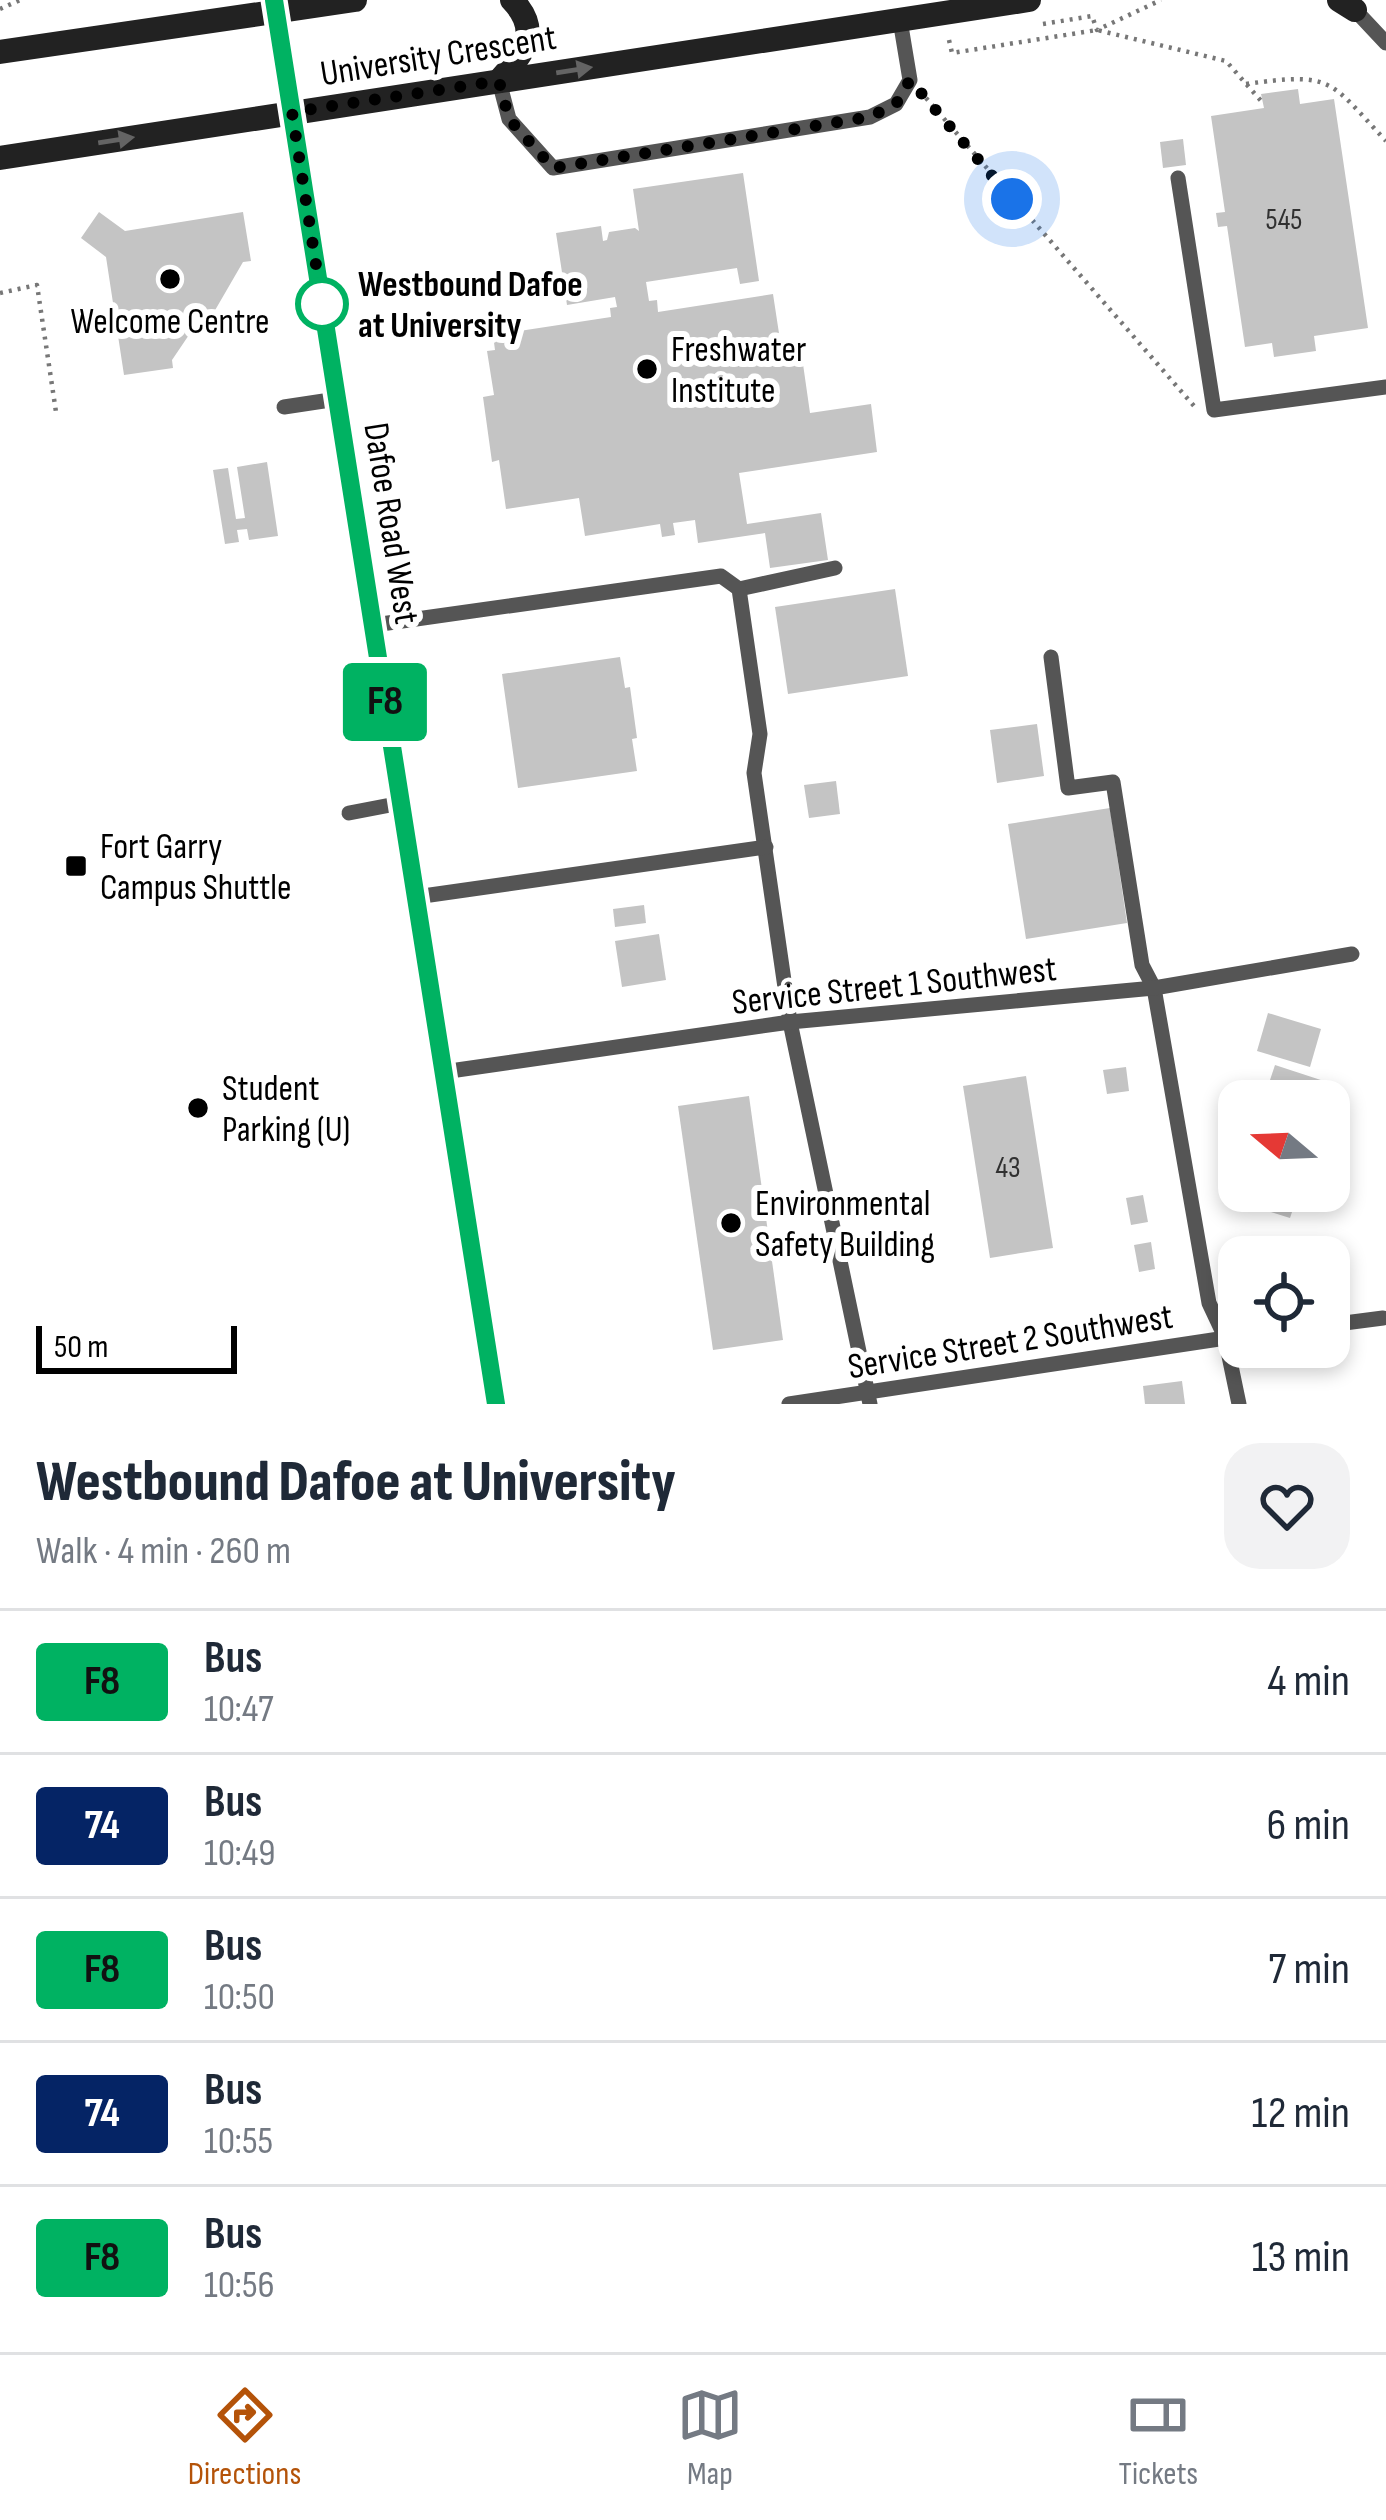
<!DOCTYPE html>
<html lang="en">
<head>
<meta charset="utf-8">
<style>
  body { margin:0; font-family:"Sofia Sans Condensed",sans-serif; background:#f2f2f3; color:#1f2937; height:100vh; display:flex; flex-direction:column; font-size:45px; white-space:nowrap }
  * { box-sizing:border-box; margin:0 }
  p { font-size:39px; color:#747a83 }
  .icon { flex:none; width:66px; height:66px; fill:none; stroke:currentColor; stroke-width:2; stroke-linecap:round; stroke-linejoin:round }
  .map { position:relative; height:1404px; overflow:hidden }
  .drawer { display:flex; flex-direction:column; background:#fff; flex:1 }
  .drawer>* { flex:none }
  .badge { padding:0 24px; border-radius:9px; font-size:42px; line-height:78px }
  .needle { width:78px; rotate:289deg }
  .tools { position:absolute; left:1218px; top:1080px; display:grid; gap:24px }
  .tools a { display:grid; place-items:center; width:132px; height:132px; border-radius:24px; background:#fff; box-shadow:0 6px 18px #0003; font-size:60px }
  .scale { position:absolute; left:36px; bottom:30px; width:201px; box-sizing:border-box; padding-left:12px; border:6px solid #000; border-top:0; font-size:33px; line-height:42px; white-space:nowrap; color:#000; -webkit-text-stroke:9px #fff; paint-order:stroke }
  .you { position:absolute; width:60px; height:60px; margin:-30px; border:9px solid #fff; border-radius:50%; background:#1a73e8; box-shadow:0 0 0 18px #1a73e833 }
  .map>.badge { position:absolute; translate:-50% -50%; box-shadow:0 0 0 6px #fff }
  .round { display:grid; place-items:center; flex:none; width:126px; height:126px; border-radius:36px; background:#f2f2f3 }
  .headline { display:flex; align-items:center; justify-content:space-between; height:204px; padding:0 36px }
  h1 { font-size:57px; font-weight:800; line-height:90px }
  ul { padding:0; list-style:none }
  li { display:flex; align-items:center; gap:36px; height:144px; padding:0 36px; border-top:3px solid #e0e1e3 }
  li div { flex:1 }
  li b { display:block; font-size:45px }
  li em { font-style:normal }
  li .badge { min-width:132px; font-weight:700; text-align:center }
  .tab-bar { display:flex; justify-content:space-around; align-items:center; height:168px; border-top:3px solid #e0e1e3; background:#fff; font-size:33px; color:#747a83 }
  .tab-bar a { display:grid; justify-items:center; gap:6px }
  .tab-bar .on { color:#b45309 }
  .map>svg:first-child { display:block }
</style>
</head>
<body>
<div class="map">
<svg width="1386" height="1404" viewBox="0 0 1386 1404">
  <rect width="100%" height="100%" fill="#fff"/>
  <g fill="#c4c4c4">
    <polygon points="1298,89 1300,104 1334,99 1368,328 1314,336 1316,351 1274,357 1272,343 1245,347 1227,226 1218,227 1216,213 1225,212 1211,116 1264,108 1261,94"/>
    <polygon points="1183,139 1186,165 1163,168 1160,142"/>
    <polygon points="743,173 759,281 740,284 737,268 646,282 649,301 657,300 658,312 773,294 782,353 801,350 810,413 871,404 877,452 739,473 747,524 821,513 828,560 770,568 765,533 698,543 695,520 673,523 675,535 662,537 660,524 585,536 579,498 506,509 499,460 492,462 483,397 494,395 487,351 495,350 493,335 611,317 610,308 617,307 615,297 567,305 556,233 601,226 603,241 607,240 609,232 635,228 639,231 633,189"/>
    <polygon points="99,212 125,231 243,212 251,261 243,262 203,331 195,326 172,360 173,368 124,375 106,257 81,238"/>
    <polygon points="267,462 278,536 249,540 247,529 237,530 239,542 225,544 213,470 228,468 236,519 245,518 237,467"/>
    <polygon points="895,589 908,676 788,694 775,607"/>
    <polygon points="620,657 625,688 630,687 637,738 632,739 637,771 518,788 502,674"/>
    <polygon points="1037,724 1044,776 997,783 990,730"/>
    <polygon points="836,781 840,814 809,818 804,785"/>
    <polygon points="1110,808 1127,923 1026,939 1008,824"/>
    <polygon points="644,905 646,923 615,927 613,909"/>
    <polygon points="659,934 666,980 622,987 615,941"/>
    <polygon points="1268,1013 1321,1029 1310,1067 1257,1051"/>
    <polygon points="1275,1065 1333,1084 1328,1101 1263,1101"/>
    <polygon points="1126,1067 1129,1091 1107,1094 1103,1070"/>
    <polygon points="1026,1076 1053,1248 990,1258 963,1086"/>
    <polygon points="749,1096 783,1340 713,1350 678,1106"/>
    <polygon points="1239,1180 1239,1191 1299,1191 1290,1218 1232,1200"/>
    <polygon points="1143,1195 1148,1222 1131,1225 1126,1198"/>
    <polygon points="1151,1242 1155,1269 1139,1272 1134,1245"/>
    <polygon points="1182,1381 1185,1404 1145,1404 1143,1386"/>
  </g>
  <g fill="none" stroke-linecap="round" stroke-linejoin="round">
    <g stroke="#777" stroke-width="4.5" stroke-dasharray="3 6" stroke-linecap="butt">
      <polyline points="0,9 20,0"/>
      <polyline points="1043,24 1092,16 1097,30 1161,0"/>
      <polyline points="949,40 952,53 1097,30 1226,61 1263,103"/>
      <path d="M1246,84c87,-12 82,-5 140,57"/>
      <polyline points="926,98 1194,406"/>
      <polyline points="0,293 37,285 56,412"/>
    </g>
    <g stroke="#555" stroke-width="15">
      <polyline points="1355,10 1386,43"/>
      <polyline points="499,81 509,119 553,168 870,117 896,104 910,80 900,20"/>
      <polyline points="1178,178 1214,410 1386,387"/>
      <polyline points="284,407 337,399"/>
      <polyline points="739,589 835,568"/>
      <polyline points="374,625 721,576 739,589 760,734 754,773 790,1022 870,1404"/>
      <polyline points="1051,657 1068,788 1113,782 1142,965 1154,988 1209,1303 1225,1337 1239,1404"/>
      <polyline points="349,813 401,803"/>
      <polyline points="416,897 766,847"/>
      <polyline points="443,1072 790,1022 1154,988 1352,954"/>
      <polyline points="1329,1325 1383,1318"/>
      <polyline points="789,1404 1239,1336"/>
    </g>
    <g stroke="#222" stroke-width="24">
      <polyline points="1339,0 1355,10"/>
      <polyline points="276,10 496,1404"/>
      <polyline points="0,52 355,0"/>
      <path d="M499,81c23,-27 44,-49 13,-81"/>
      <polyline points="0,158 1029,0"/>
    </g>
  </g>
  <defs><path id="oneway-solid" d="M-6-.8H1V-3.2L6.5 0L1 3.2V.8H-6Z" transform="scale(3)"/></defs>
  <g fill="#646464">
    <use href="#oneway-solid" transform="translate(574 70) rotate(-9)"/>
    <use href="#oneway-solid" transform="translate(116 140) rotate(-9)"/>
  </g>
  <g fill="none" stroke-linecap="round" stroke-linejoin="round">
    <g stroke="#fff" stroke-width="27">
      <polyline id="line" points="274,0 496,1404"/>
    </g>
    <use href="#line" stroke="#00b262" stroke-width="18"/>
    <polyline stroke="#000" stroke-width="12" stroke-dasharray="0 21.6" points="322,304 324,316 292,112 499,81 509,119 553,168 870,117 896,104 910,80 1012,199"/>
  </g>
  <g fill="#000" stroke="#fff" stroke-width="4.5">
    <circle cx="170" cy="279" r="12"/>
    <circle cx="647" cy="369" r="12"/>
    <rect x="64" y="854" width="24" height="24" rx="6"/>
    <circle cx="198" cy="1108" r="12"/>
    <circle cx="731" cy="1223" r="12"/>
  </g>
  <circle fill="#fff" stroke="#00b262" stroke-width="6" cx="322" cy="304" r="24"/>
  <g text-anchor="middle" stroke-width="12" stroke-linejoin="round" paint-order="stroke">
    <g font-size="30" fill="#313131">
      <text x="1284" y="229">545</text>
      <text x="1008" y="1177">43</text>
    </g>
    <g font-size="36" fill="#000" stroke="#fff">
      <text transform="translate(438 54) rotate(-9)" y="13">University Crescent</text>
      <text transform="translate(393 523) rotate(81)" y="13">Dafoe Road West</text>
      <text transform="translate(894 984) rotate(-6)" y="13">Service Street 1 Southwest</text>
      <text transform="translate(1010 1340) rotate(-9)" y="13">Service Street 2 Southwest</text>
    </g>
    <g font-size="36" font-weight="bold" fill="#000" stroke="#fff" text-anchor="start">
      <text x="358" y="296">Westbound Dafoe<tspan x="358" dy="41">at University</tspan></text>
    </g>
    <g font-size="36" fill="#000" stroke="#fff" text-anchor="start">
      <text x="170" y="333" text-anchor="middle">Welcome Centre</text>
      <text x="671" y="361">Freshwater<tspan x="671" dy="41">Institute</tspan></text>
      <text x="100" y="858">Fort Garry<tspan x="100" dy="41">Campus Shuttle</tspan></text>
      <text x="222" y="1100">Student<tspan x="222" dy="41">Parking (U)</tspan></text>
      <text x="755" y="1215">Environmental<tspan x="755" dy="41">Safety Building</tspan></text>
    </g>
  </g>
</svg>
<div class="tools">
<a><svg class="needle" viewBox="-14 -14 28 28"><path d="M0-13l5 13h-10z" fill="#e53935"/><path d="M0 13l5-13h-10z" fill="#747a83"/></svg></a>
<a><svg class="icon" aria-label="locate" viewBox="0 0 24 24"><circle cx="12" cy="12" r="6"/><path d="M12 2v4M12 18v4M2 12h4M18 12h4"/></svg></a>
</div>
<div class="scale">50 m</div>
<div class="you" style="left:1012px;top:199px"></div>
<b class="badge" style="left:385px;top:702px;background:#00b262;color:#111">F8</b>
</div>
<section class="drawer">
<div class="headline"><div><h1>Westbound Dafoe at University</h1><p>Walk · 4 min · 260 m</p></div><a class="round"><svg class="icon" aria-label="heart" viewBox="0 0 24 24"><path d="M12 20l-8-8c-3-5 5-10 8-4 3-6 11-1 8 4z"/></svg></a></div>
<ul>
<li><span class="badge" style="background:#00b262;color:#111">F8</span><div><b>Bus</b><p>10:47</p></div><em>4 min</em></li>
<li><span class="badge" style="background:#052465;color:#fff">74</span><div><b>Bus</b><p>10:49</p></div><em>6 min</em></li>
<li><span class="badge" style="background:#00b262;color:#111">F8</span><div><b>Bus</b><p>10:50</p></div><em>7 min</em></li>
<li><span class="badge" style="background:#052465;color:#fff">74</span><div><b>Bus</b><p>10:55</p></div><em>12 min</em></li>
<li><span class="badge" style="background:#00b262;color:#111">F8</span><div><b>Bus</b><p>10:56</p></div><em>13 min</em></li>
</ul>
</section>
<nav class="tab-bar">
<a class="on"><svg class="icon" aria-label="directions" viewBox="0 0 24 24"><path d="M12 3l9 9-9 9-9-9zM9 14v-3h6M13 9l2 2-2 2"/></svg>Directions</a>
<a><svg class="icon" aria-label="map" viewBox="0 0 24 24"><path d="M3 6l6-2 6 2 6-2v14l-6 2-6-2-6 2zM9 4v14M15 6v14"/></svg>Map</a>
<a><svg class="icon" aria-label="tickets" viewBox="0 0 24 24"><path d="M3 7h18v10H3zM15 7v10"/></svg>Tickets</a>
</nav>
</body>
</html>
